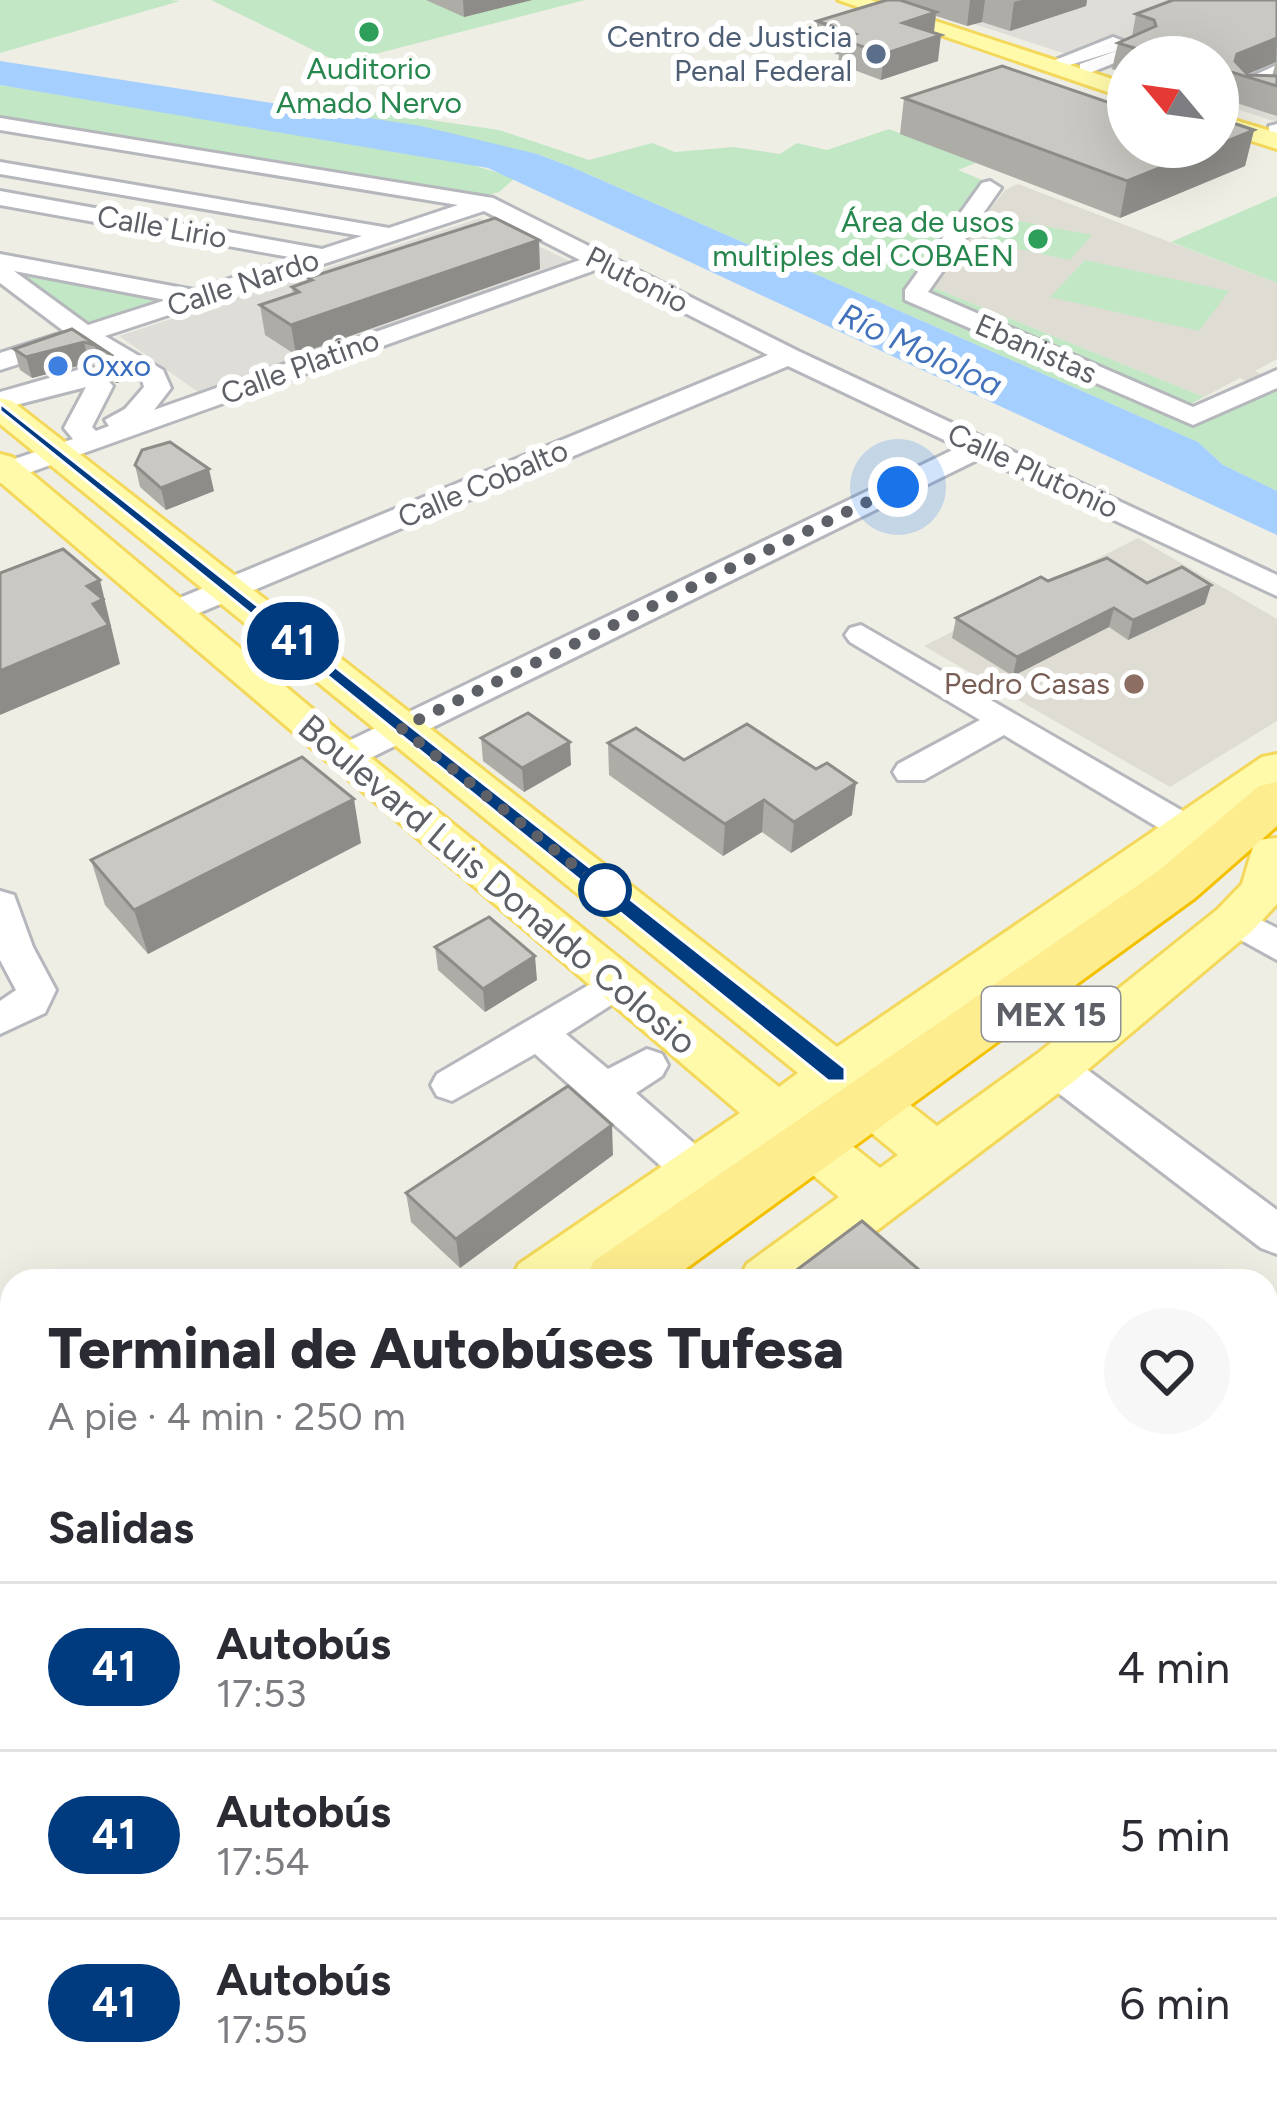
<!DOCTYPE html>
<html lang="es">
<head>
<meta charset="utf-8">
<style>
  body { margin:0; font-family:Figtree,sans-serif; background:#f7f7f7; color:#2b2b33; height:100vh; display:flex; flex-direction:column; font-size:45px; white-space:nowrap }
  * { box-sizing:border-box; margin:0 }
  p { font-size:39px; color:#7c7c81 }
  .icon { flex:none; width:66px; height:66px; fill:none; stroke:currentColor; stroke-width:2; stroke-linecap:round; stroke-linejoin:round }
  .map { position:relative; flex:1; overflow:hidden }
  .panel { position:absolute; left:0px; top:1269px; width:1278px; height:843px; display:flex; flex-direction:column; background:#fff; border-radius:36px 36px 0 0; box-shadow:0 12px 48px #0002 }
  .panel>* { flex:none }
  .badge { padding:0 24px; border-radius:39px; font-size:42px; line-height:78px }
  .needle { width:78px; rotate:299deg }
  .controls { position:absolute; left:1107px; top:36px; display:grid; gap:24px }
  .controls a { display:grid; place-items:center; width:132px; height:132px; border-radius:50%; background:#fff; box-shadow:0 12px 48px #0002; font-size:60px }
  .you { position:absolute; width:60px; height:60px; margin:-30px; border:9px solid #fff; border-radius:50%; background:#1a73e8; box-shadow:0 0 0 18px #1a73e833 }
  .map>.badge { position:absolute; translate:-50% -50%; box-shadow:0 0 0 6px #fff }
  h2 { padding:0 48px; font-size:45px; line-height:108px }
  .round { display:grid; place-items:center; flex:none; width:126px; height:126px; border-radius:63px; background:#f7f7f7 }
  .overview { display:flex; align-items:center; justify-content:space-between; height:204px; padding:0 48px }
  h1 { font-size:57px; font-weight:800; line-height:90px }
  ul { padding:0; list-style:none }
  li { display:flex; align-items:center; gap:36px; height:168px; padding:0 48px; border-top:3px solid #e1e1e2 }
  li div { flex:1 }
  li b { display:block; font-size:45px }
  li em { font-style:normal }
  li .badge { min-width:132px; font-weight:700; text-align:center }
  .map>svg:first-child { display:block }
</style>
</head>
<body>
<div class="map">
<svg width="1277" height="2111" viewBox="0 0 1277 2111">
  <rect width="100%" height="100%" fill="#efeee5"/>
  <g fill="#deddd7">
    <polygon points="900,0 1277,0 1277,122 1218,103 1218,57 1128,57 1128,74"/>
    <polygon points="480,218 571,262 198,392 119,336"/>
  </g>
  <g fill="#dfddd3">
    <polygon points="1018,184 1277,283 1277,359 1255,371 1263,375 1250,383 1240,378 1204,397 932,287 1005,190"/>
    <polygon points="1138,538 1277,619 1277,721 1170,787 924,646"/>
  </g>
  <g fill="#c1e7c5">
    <polygon points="0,0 170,0 180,1 0,53"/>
    <polygon points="211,0 585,0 340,63"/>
    <polygon points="0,85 450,158 515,178 499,192 483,197 0,119"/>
    <polygon points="293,100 499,130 589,160 652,143 675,152 733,147 780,154 797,143 827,150 889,129 976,163 958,170 987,182 910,291 1193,417 1277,389 1277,491 1223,465 1198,442 574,168 537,154 280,105"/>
    <polygon points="1277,196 1277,283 1171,242"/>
    <polygon points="1008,219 1092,235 1070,260 985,242"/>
    <polygon points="1085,260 1229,291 1199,331 1050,297"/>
    <polygon points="11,266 174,296 90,329"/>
    <polygon points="932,287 1204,397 1181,409 923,298"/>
  </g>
  <polygon fill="#a5cfff" points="0,61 421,126 537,154 574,168 1198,442 1223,465 1277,491 1277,535 488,168 0,85"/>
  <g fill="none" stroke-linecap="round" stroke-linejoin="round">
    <g stroke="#a5cfff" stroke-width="15">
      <polyline points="1266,1530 1277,1523"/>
      <polyline points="565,2111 576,2100"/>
    </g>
    <g stroke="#b5b7bc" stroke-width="6">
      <g id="minor">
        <polygon points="1113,37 1147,50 1087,74 1080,72 1080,64 1119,50 1063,67 1053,61"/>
        <polygon points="1277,65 1277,78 1254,87 1276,92 1276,100 1242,97 1232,85"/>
        <path d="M0,118l493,80 305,153 479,224v21l-296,-138 -625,307h-24l-6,-8 6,-8 627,-302 -171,-81 -601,252h-22l-5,-7 5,-7 603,-249 -170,-86 -598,214v-19l73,-25 -9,-11 22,-41 -86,22v-17l88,-25 9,2 16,17 -21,41 4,4 13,-5 -4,-6 20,-11 19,-22 -2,-7 -60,-36 -82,26v-17l65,-21 -65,-49v-29l194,36 101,-32 -295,-53v-14l322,58 40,-13 -362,-62v-12l389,66 69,-23 -458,-75zM484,211l96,49 -426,150 17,-22 -8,-18 -58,-34zM14,271l152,29 -78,25z"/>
        <polygon points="1277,124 1277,136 1269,134 1269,126"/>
        <polygon points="990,181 1001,188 928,292 1193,407 1277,370 1277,388 1193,425 905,300 905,290 982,183"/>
        <polygon points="861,625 1200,821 1205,829 1200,837 1174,837 1004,735 924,780 898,780 893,772 898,764 980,720 850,642 845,635 850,628"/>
        <polygon points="0,891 14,895 33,947 56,990 45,1013 0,1034 0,1001 16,990 0,960"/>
        <polygon points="1235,907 1277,928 1277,960 1221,929 1216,920 1221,911"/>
        <polygon points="616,969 630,973 636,983 630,993 566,1034 608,1069 647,1049 662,1054 668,1065 662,1076 636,1093 713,1160 719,1172 713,1184 697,1190 681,1184 535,1054 452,1101 437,1096 431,1085 437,1074"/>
        <polygon points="1055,1052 1070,1057 1277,1210 1277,1254 1261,1248 1040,1079 1034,1068 1040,1057"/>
        <polygon points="1266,1963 1277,1968 1277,2038 1266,2033"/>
        <polygon points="190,2100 258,2100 262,2111 195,2111"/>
        <polygon points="482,2100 556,2100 551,2111 478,2111"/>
      </g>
    </g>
    <g stroke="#f3d85b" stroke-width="6">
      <g id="major">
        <polygon points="838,0 871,0 1128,84 1128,99"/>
        <polygon points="1218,115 1277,133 1277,149 1218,130"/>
        <path d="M0,398l12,3 825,646 425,-290 15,-3v33l-405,288 65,51 100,-72 181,-145 24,-25 13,-44 22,-2v66l-25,27 -179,151 -263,199h-72l9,-17 92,-67 -63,-53 -193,137h-73l9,-17 221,-151 -740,-631v-28l12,3 347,291 420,339 19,-14 -798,-649zM834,1102l64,53 -18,13 -65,-52z"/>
        <polygon points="12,1612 12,1681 0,1686 0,1617"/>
        <polygon points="12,1815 12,1893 0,1898 0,1820"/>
      </g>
    </g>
    <g stroke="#f4c100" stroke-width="6">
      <g id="highway">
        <polygon points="1277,782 1277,826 1195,898 669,1281 584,1281 594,1261 1157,872 1259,786"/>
        <polygon points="12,1680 12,1822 0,1827 0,1685"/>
      </g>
    </g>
    <use href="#minor" fill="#fff" fill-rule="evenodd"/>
    <use href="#major" fill="#fffaaa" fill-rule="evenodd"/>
    <use href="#highway" fill="#feed8e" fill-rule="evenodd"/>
  </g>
  <g fill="#aeaca7" fill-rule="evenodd">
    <polygon points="426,0 532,0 464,17"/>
    <polygon points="904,0 1087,0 1086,6 1010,31 982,22 967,26 936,16 934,33 938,61 881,80 838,64 839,55 815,47 817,21 925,8"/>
    <path d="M1277,0v116l-59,-19v-40h-90v17l-16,-5 6,-26 14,-7 4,-22zM1276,62l-4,14 -25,-2z"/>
    <polygon points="904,98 1128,147 1254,130 1245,166 1120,218 900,134"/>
    <polygon points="540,269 296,355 265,335 260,305 293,294 292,287 309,282 308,278"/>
    <polygon points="72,329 119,360 124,381 116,383 100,366 89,363 32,378 20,370 14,349"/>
    <polygon points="135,465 214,491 166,510 140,487"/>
    <polygon points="1048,581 1147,583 1205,604 1128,640 1109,627 1013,676 952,638 956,618"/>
    <polygon points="481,738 571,765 524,792 483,761"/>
    <polygon points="608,743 684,760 852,815 791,853 762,832 723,856 609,775"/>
    <polygon points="361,843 148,954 105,905 91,860"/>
    <polygon points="435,947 537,980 485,1012 438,970"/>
    <polygon points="613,1155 460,1268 411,1222 406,1193"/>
  </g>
  <g fill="#8d8c88">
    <polygon points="463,0 532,0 464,17"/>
    <polygon points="970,0 985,0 982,22 967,26"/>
    <polygon points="1022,0 1087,0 1086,6 1010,31 1014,2"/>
    <polygon points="936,12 933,37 903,23"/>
    <polygon points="941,35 938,61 881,80 884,54"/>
    <polygon points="1277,38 1276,62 1243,76 1232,72 1237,54"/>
    <polygon points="1254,130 1245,166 1120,218 1127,181 1212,147 1218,147 1218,145"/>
    <polygon points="539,240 540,269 296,355 291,325"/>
    <polygon points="84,342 89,363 32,378 26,357"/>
    <polygon points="119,360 124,381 116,383 111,362"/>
    <polygon points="209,469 214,491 166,510 161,488"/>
    <polygon points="100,580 120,664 0,715 0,671 87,586"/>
    <polygon points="1211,585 1205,604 1128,640 1133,620"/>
    <polygon points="1114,608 1109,627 1013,676 1017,657"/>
    <polygon points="570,742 571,765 524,792 522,768"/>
    <polygon points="856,783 852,815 791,853 794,822"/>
    <polygon points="354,799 361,843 148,954 134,910"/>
    <polygon points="764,800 762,832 723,856 725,824"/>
    <polygon points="535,956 537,980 485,1012 483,989"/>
    <polygon points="612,1125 613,1155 460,1268 456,1239"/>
  </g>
  <g fill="#cac8c2" stroke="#8d8c88" stroke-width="3">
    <polygon points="887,0 900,0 936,12 903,23 941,35 884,54 840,39 855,34 817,21"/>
    <polygon points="1173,0 1277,0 1277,38 1237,54 1235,61 1248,75 1277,76 1277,86 1218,68 1218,57 1183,57 1169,53 1160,56 1118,43 1156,26 1154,20 1136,14"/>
    <polygon points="1002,66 1128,109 1128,147 1212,147 1127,181 904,98"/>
    <polygon points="1218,118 1254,130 1218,145"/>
    <polygon points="495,218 539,240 291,325 260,305 299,292 292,287 312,280 308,278"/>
    <polygon points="72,329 119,360 111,362 95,345 84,342 26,357 14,349"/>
    <polygon points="170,442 209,469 161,488 135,465 142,450"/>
    <polygon points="63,549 100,580 87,586 103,599 93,604 109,625 0,671 0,573"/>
    <polygon points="1107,558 1147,583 1182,567 1211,585 1133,620 1114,608 1017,657 956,618 1041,577 1048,581"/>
    <polygon points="528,713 570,742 522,768 481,738"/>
    <polygon points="747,724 816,769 827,763 856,783 794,822 764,800 725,824 608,743 636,728 684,760"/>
    <polygon points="302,757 354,799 134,910 91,860"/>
    <polygon points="489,917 535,956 483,989 435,947"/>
    <polygon points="568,1086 612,1125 456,1239 406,1193"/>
    <polygon points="862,1221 932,1281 782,1281"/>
  </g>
  <polygon fill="#003b80" stroke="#fff" stroke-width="3" points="0,403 845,1068 845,1081 828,1081 0,411"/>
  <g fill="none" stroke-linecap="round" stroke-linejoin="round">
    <polyline stroke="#5d6066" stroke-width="12" stroke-dasharray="0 21.6" points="605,890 401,728 898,487"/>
  </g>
  <g fill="#2e9e5b" stroke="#fff" stroke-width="4.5">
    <circle cx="369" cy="32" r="12"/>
    <circle cx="1038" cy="239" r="12"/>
  </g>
  <circle fill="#5c6f8a" stroke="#fff" stroke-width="4.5" cx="876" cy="54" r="12"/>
  <circle fill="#3f7fe0" stroke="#fff" stroke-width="4.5" cx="58" cy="366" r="12"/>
  <circle fill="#8d6e63" stroke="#fff" stroke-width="4.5" cx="1134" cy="684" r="12"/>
  <circle fill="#fff" stroke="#003b80" stroke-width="6" cx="605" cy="890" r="24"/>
  <g text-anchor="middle" stroke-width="12" stroke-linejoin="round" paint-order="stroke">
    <g font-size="30" fill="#4e5e75" stroke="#fff" text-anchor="end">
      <text x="852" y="47">Centro de Justicia<tspan x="852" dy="34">Penal Federal</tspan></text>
    </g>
    <g font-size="30" fill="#27864d" stroke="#fff">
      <text x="369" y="79">Auditorio<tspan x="369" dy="34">Amado Nervo</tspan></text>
      <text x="1014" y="232" text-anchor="end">Área de usos<tspan x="1014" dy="34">multiples del COBAEN</tspan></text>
    </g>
    <g font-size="30" fill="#5d6066" stroke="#fff">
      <text transform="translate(162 227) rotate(10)" y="10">Calle Lirio</text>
      <text transform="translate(637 280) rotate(27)" y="10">Plutonio</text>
      <text transform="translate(243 283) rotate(-18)" y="10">Calle Nardo</text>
      <text transform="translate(1036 349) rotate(24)" y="10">Ebanistas</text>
      <text transform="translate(300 367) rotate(-20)" y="10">Calle Platino</text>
      <text transform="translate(1033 471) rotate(25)" y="10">Calle Plutonio</text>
      <text transform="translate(483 484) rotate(-23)" y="10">Calle Cobalto</text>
    </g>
    <g font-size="30" fill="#366cbe" stroke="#fff" text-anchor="start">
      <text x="82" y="376">Oxxo</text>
    </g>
    <g font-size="30" fill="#785e54" stroke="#fff" text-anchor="end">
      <text x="1110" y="694">Pedro Casas</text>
    </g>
    <g font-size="33" font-style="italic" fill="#4372bc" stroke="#fff">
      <text transform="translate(921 349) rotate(25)" y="12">Río Mololoa</text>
    </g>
    <rect fill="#fff" stroke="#8e9094" stroke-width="3" x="982" y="987" width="138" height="54" rx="9"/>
    <g font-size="33" font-weight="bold" fill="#5d6066">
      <text x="1051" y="1026">MEX 15</text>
    </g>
    <g font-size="36" fill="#5d6066" stroke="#fff">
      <text transform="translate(498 884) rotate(40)" y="13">Boulevard Luis Donaldo Colosio</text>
    </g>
  </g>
</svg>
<div class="controls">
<a><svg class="needle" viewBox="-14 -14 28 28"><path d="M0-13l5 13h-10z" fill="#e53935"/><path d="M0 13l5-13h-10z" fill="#7c7c81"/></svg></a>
</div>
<div class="you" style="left:898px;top:487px"></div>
<b class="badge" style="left:293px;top:641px;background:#003b80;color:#fff">41</b>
<section class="panel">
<div class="overview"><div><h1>Terminal de Autobúses Tufesa</h1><p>A pie · 4 min · 250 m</p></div><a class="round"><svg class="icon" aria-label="heart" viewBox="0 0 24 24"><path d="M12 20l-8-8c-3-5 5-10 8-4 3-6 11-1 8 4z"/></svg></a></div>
<h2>Salidas</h2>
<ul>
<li><span class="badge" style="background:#003b80;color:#fff">41</span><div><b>Autobús</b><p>17:53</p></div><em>4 min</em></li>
<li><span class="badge" style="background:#003b80;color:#fff">41</span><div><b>Autobús</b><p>17:54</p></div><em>5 min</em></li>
<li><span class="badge" style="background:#003b80;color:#fff">41</span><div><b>Autobús</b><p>17:55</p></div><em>6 min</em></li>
</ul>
</section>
</div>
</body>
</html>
